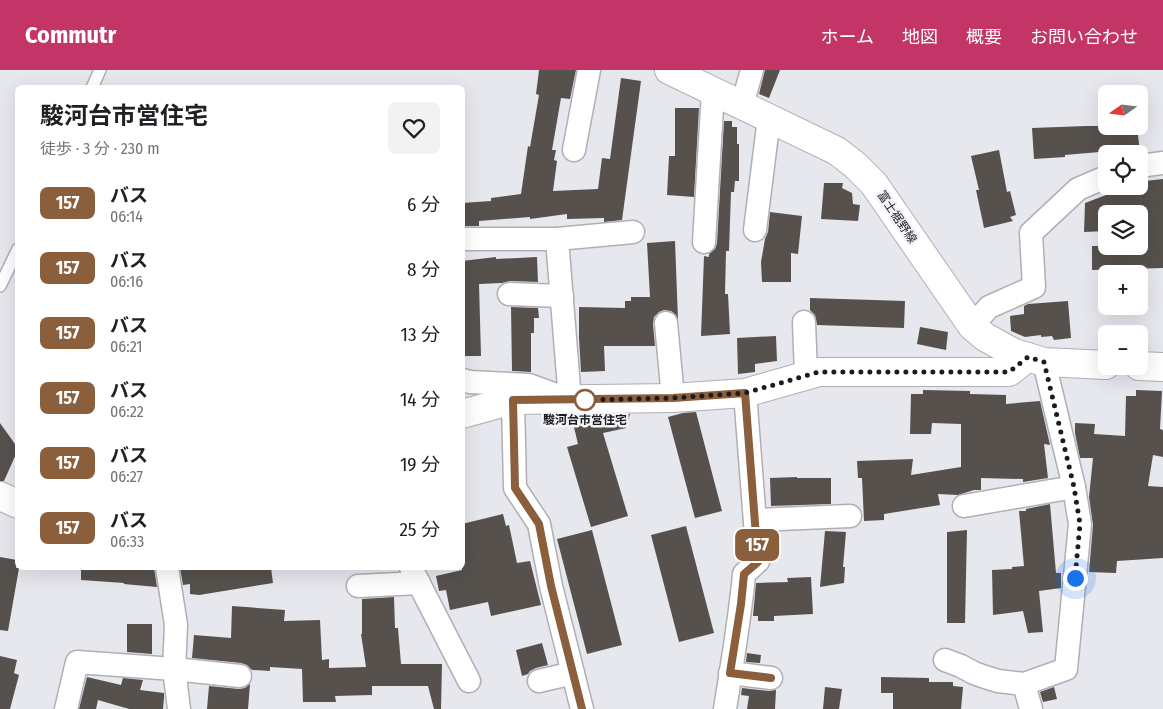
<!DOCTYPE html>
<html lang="ja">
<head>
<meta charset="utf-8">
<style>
  body { margin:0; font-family:"Fira Sans Condensed","Noto Sans JP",sans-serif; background:#f2f2f2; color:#202124; height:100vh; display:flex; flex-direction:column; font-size:19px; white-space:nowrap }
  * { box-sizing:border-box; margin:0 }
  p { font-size:16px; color:#757577 }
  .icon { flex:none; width:28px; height:28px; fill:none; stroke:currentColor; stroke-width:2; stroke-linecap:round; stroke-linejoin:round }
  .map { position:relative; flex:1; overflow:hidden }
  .drawer { position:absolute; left:15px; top:15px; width:450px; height:485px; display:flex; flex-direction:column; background:#fff; border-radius:8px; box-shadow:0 5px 20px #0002 }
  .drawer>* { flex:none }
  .badge { padding:0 10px; border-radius:8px; font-size:18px; line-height:32px }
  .needle { width:32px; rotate:256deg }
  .fabs { position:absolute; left:1098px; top:15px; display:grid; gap:10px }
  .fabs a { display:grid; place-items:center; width:50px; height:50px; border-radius:8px; background:#fff; box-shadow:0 5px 20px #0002; font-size:25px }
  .you { position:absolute; width:25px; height:25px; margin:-12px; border:4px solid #fff; border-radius:50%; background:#1a73e8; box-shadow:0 0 0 8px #1a73e833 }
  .map>.badge { position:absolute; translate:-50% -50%; box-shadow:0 0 0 2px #fff }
  .round { display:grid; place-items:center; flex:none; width:52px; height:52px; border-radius:8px; background:#f2f2f2 }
  .head { display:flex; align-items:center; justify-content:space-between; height:85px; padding:0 25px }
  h1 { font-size:24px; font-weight:700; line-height:38px }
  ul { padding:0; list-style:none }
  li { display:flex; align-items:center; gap:15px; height:65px; padding:0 25px }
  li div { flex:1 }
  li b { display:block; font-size:19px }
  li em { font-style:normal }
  li .badge { min-width:55px; font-weight:700; text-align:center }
  header { display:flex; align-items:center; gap:30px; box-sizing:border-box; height:70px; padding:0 25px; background:#c23566; color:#fff }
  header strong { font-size:24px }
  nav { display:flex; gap:28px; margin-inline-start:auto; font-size:18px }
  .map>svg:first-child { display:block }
</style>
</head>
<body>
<header>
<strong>Commutr</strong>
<nav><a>ホーム</a><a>地図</a><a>概要</a><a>お問い合わせ</a></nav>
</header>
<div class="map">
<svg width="1163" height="639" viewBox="0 0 1163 639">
  <rect width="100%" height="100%" fill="#e7e7ee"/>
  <g fill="#56514d">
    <polygon points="539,0 576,0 570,29 561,28 552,80 556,80 554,90 557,91 553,121 598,119 602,88 610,89 621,8 641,11 622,150 604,152 604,148 567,149 567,144 530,149 530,147 479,151 479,156 462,156 462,133 491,131 491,128 521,124 528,76 530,77 539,25 536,24"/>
    <polygon points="765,0 780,0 769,28 759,24"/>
    <polygon points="675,38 699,38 694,127 667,125 669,86 675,86"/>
    <polygon points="724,51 732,51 732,57 737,57 737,74 739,74 739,111 735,111 734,122 731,122 729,181 726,181 725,224 728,224 730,264 701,266 704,186 709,187 709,184 715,179 717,173"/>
    <polygon points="1086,56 1137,56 1140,83 1135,84 1111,84 1111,81 1065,85 1065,87 1034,89 1032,58"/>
    <polygon points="999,80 1007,122 1010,121 1016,145 1010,147 1013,151 984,158 976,120 979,120 971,86"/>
    <polygon points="1163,109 1163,198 1092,200 1092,176 1139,176 1139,144 1106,144 1106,161 1084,162 1085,133 1130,116 1139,116 1139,113 1145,111"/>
    <polygon points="824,113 843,113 842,118 852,123 853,134 860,135 858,151 821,149"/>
    <polygon points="770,142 802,146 798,184 791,183 791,212 762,212 761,192 765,169 768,162"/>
    <polygon points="675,171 678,250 676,245 671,241 664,240 659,242 654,247 653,254 655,276 604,276 605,301 581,302 579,268 579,237 625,238 625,231 631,231 631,227 650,227 647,173"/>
    <polygon points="496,187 496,189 537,187 538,212 510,211 502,213 479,214 481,286 462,286 462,191"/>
    <polygon points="810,228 905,231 904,258 817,255 815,245 810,240"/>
    <polygon points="1068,231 1071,268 1054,270 1052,266 1041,267 1041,265 1025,267 1011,261 1010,246 1024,244 1024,236 1028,234"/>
    <polygon points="511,237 538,238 539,248 534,248 534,263 531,263 531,302 512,301"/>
    <polygon points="920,257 948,262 946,280 917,274"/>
    <polygon points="776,266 777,291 755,294 755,302 738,304 737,268"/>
    <polygon points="923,320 970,321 970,324 1006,325 1006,334 1040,331 1050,375 1044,374 1048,408 1023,412 1023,409 981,408 981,420 974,420 958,425 938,424 940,435 884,444 884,450 864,451 862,408 858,408 857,391 913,389 911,405 961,397 961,354 932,353 931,364 910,364 911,324 923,324"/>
    <polygon points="1136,320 1162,321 1160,359 1163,360 1163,387 1153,385 1148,416 1163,417 1163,488 1117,491 1116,503 1089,502 1093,455 1089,427 1093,388 1080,388 1075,363 1075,353 1095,354 1094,364 1125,366 1126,326 1136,326"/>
    <polygon points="696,342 722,441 695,448 668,347 683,343"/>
    <polygon points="614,344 630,344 626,358 603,363 628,446 591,457 567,377 578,374 573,353"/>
    <polygon points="0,353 15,374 16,379 16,384 4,411 0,411"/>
    <polygon points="797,407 797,408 831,408 831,434 771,436 770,408"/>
    <polygon points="1050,434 1056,503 1061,503 1061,518 1039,521 1043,562 1028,563 1023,541 993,545 992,500 1012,499 1012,497 1024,496 1019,441 1026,441 1026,439"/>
    <polygon points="503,444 506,456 509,455 517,493 530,491 541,535 491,546 488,532 450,540 446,520 439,521 436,506 462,500 462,454"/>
    <polygon points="686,456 714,563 679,572 651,465"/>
    <polygon points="592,460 622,575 587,584 557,469"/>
    <polygon points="967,460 965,553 947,553 947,462"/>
    <polygon points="825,461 846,462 843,497 845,497 844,513 820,517"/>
    <polygon points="0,487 17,490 16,498 19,498 8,561 0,560"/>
    <polygon points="81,498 154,498 157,517 124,514 124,513 81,510"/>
    <polygon points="180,498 271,498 273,513 199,525 190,524 190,514 183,515"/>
    <polygon points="811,507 813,544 774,546 774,551 758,551 758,546 753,546 756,513 788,512 787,508"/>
    <polygon points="394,527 395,558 398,558 401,594 442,594 441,639 434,639 428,616 372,616 372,625 335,626 336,632 303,632 302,599 270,597 270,601 252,600 247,595 241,593 192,588 194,565 231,568 232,536 285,540 284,551 320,550 322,590 329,589 329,598 366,597 361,564 362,564 362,529"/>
    <polygon points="127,554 152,554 152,584 127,582"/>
    <polygon points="542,573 548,595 536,598 530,601 528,604 522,606 516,580"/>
    <polygon points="747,583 761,585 760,593 746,592"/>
    <polygon points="0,586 17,590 14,603 19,605 10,639 0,639"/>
    <polygon points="87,607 121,615 123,608 143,610 140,620 164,623 164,628 163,639 129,639 98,630 96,639 79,639"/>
    <polygon points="881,607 929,608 929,612 953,612 953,616 963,617 961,639 893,639 893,623 881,623"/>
    <polygon points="250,614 248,639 207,639 209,616 239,619 245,618"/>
    <polygon points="825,617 842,619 839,639 823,639"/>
    <polygon points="1054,617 1057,629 1043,632 1040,622"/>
    <polygon points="742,618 769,621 776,620 775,639 747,639 749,626 741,625"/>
  </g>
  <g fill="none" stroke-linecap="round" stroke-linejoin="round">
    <g stroke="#afafb5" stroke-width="14">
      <g id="service">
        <polyline points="92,18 100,0"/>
        <polyline points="0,216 18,179"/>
      </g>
    </g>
    <g stroke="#afafb5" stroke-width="25">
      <g id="minor">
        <polyline points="742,35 752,0"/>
        <polyline points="574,80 589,0"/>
        <polyline points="1139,96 1163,93"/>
        <polyline points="755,160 769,48"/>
        <polyline points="462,169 557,169 633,162"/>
        <polyline points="704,172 713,21"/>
        <polyline points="509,224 562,226"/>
        <polyline points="804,252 806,305"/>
        <polyline points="666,253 673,328"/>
        <polyline points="972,256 989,237 1034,217 1031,163 1078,119 1106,107"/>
        <polyline points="462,310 470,312 529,315 570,330 557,169"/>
        <polyline points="513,330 515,418 539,454 551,516 582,639"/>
        <polyline points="964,436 1074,417"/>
        <polyline points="755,450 850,446"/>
        <polyline points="167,498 176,555 174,599 179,639"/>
        <polyline points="411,498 469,611"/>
        <polyline points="358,516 419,513"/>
        <polyline points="945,590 961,596 974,603 982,606 998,611 1024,614"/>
        <polyline points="730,603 771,608"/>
        <polyline points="539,611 573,603"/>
        <polyline points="66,639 77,592 174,599 240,606"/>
        <path d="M725,639c7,-45 15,-90 19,-135l14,-13 -13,-168"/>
        <polyline points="1031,639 1024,614 1066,599 1080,454 1074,417 1044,292"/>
      </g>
    </g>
    <g stroke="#afafb5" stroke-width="30">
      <g id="tertiary">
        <polyline points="462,344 513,330 673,328 745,323 819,302 1009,302 1028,287"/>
        <polyline points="0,426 18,434"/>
      </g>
    </g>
    <g stroke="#afafb5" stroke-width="30">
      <g id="primary">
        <polyline points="669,0 837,81 855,95 874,114 972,256 985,267 1014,283 1044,292 1106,295"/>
        <polyline points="1139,296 1163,297"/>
      </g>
    </g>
    <use href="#service" stroke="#fff" stroke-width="11"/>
    <use href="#minor" stroke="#fff" stroke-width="22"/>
    <use href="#tertiary" stroke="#fff" stroke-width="28"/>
    <use href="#primary" stroke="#fff" stroke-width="28"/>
  </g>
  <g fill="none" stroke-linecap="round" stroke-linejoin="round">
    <g stroke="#fff" stroke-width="11">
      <polyline id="line" points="582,639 551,516 539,454 515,418 513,330 673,328 745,323 758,492 744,504 741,534 730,603 771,608"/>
    </g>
    <use href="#line" stroke="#8b5e3c" stroke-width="8"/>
    <polyline stroke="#1c1c1e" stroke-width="5" stroke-dasharray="0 9" points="585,330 673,328 745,323 819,302 1009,302 1028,287 1044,292 1074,417 1080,454 1075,508"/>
  </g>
  <circle fill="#fff" stroke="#8b5e3c" stroke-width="2.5" cx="585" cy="330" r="10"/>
  <g text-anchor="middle" stroke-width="5" stroke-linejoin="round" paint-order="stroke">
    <g font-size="12" fill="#1c1c1e" stroke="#f4f4fb">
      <text transform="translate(897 147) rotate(56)" y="4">富士裾野線</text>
    </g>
    <g font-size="12" font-weight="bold" fill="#1c1c1e" stroke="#f4f4fb">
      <text x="585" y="354">駿河台市営住宅</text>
    </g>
  </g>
</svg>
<div class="fabs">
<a><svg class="needle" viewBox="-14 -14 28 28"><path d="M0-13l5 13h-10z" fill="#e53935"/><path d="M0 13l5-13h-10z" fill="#757577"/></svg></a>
<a><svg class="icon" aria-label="locate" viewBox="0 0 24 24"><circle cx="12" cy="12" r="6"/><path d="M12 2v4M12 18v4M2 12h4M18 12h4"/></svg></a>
<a><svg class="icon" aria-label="layers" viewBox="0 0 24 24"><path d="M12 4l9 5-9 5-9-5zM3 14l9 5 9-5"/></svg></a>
<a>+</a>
<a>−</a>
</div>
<div class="you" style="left:1075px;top:508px"></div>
<b class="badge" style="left:757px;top:475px;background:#8b5e3c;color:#fff">157</b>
<section class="drawer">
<div class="head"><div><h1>駿河台市営住宅</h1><p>徒歩 · 3 分 · 230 m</p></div><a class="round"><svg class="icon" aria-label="heart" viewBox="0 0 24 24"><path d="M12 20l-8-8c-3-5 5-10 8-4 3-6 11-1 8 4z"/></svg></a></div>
<ul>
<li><span class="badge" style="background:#8b5e3c;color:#fff">157</span><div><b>バス</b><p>06:14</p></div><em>6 分</em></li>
<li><span class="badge" style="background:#8b5e3c;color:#fff">157</span><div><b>バス</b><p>06:16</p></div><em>8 分</em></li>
<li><span class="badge" style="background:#8b5e3c;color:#fff">157</span><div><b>バス</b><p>06:21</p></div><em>13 分</em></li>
<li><span class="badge" style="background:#8b5e3c;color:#fff">157</span><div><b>バス</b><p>06:22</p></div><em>14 分</em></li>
<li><span class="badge" style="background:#8b5e3c;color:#fff">157</span><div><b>バス</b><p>06:27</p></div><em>19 分</em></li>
<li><span class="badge" style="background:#8b5e3c;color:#fff">157</span><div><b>バス</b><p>06:33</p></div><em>25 分</em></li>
</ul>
</section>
</div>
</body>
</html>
